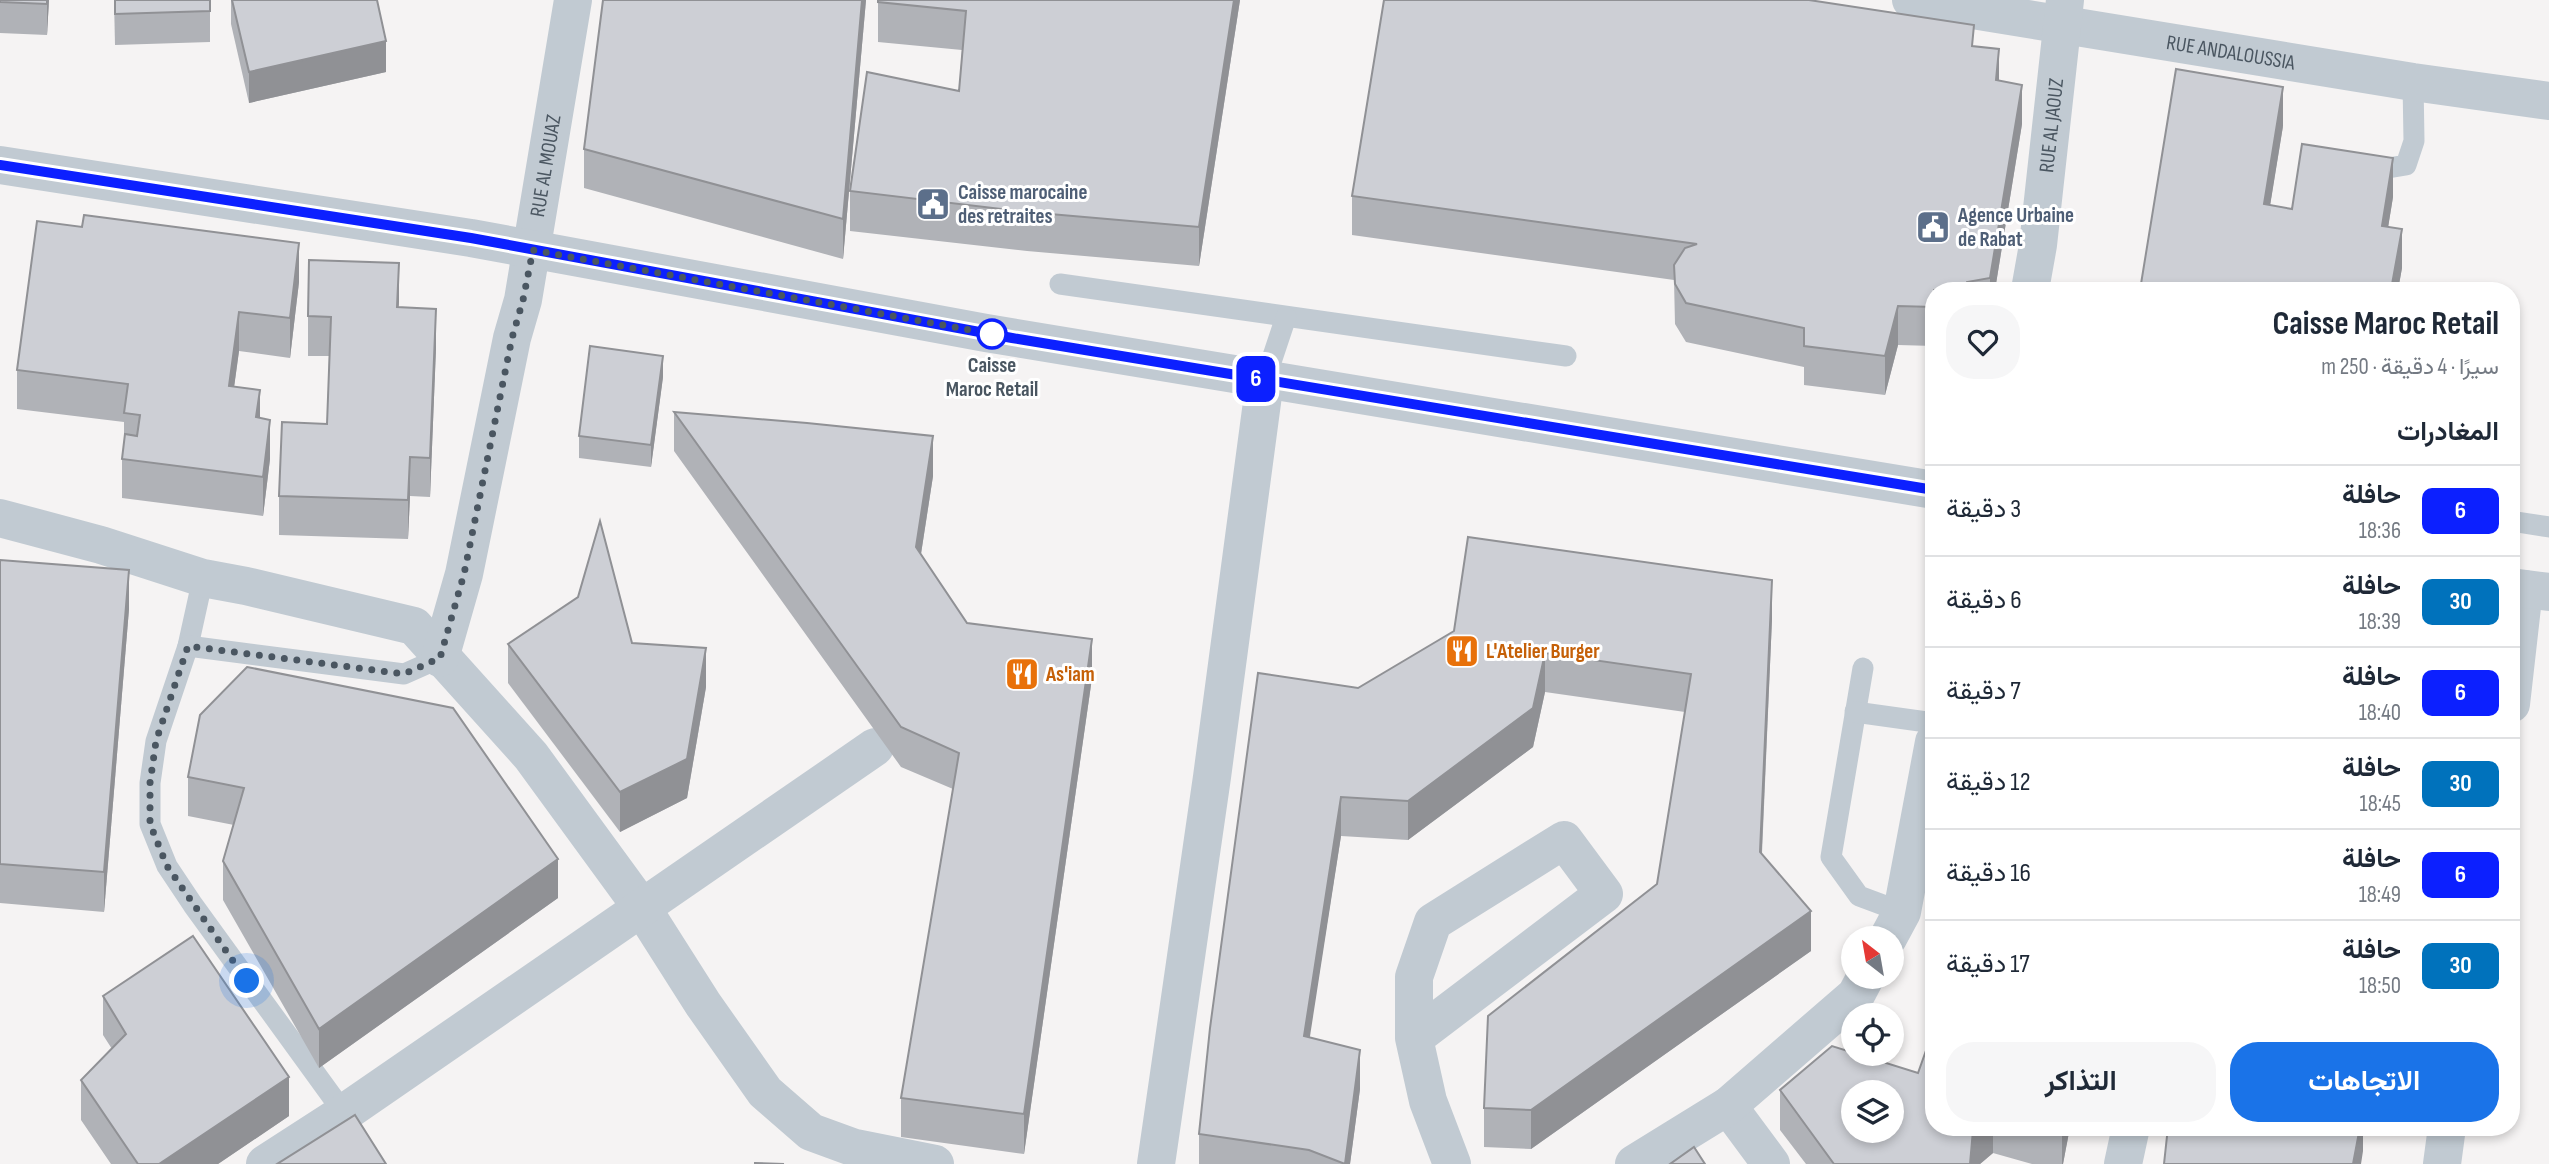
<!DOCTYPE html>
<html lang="ar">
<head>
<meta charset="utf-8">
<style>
  body { margin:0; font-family:"Sofia Sans Condensed",Vazirmatn,sans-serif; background:#f6f6f7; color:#1f2937; direction:rtl; height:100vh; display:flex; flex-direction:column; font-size:26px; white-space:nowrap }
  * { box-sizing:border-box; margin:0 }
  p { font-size:23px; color:#747a83 }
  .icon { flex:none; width:38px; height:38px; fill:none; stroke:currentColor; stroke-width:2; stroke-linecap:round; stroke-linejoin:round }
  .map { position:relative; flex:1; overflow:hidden; direction:ltr }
  .sheet { position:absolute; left:1925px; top:282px; width:595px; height:854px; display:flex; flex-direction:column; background:#fff; border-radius:28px; box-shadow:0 4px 10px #0003; direction:rtl }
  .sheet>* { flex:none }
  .badge { padding:0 14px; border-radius:10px; font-size:24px; line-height:46px }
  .needle { width:46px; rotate:329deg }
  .tools { position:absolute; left:1841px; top:926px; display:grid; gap:14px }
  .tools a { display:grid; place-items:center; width:63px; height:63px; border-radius:50%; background:#fff; box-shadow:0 4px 10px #0003; font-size:35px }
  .you { position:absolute; width:35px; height:35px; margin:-18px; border:5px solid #fff; border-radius:50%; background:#1a73e8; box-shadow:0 0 0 10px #1a73e833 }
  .map>.badge { position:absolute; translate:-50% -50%; box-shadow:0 0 0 4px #fff }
  h2 { padding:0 21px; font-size:26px; line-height:63px }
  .round { display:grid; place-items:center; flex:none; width:74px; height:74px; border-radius:28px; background:#f6f6f7 }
  .headline { display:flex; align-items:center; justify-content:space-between; height:119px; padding:0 21px }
  h1 { font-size:33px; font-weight:700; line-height:52px }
  .button { display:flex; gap:14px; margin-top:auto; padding:14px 21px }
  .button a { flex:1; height:80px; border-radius:28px; background:#1a73e8; color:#fff; font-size:28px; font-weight:700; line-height:80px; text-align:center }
  .button a+a { background:#f6f6f7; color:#1f2937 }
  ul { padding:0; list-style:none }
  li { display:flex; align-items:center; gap:21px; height:91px; padding:0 21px; border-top:2px solid #e0e1e3 }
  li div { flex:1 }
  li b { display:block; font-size:26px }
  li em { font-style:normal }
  li .badge { min-width:77px; font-weight:700; text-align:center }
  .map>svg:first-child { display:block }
</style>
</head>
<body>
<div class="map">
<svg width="2549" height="1164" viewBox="0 0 2549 1164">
  <rect width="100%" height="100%" fill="#f5f3f3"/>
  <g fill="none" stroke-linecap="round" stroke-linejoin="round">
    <g stroke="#c1cad2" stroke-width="21">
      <polyline points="2364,165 2382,169 2406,165 2414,141 2413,82"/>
      <polyline points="1060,284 1566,356"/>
      <polyline points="1265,380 1286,317"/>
      <polyline points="2511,525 2517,522 2549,527"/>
      <polyline points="203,578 188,646 156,741 150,783 150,824 167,866 193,905 344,1113"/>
      <polyline points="188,646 404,674 440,658"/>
      <polyline points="1863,668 1831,857 1859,896 1902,912"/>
      <polyline points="1855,712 1934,723"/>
    </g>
    <g stroke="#c1cad2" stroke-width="38">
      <path id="s1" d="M1911,0l502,82 136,19"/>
      <path id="s2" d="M2030,290l8,-45 27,-245"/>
      <polyline points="0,518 101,545 203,578 246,586 414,626 531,756 642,908 703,1004 765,1092 811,1132 855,1148 935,1164"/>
      <path id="s3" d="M440,658l24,-84 48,-236 11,-38 50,-300"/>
      <polyline points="2511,704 2524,589"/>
      <polyline points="1888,938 1902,912 1934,742"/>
      <polyline points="1414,1038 1604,894 1564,840 1433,922 1414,977 1414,1038 1428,1101 1452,1164"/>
      <polyline points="1728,1106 1771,1164"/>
      <polyline points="265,1164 344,1113 875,747"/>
      <polyline points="1156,1164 1212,777 1265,380"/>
      <polyline points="1634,1164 1728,1106 1856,995 1866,976"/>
      <polyline points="2123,1164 2131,1127"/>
      <polyline points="2442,1164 2447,1127"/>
    </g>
    <g stroke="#c1cad2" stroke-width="38">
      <polyline points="0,165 471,238 986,333 1934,490"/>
      <polyline points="2511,587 2549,592"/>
    </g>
  </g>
  <g fill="#b0b2b7">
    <polygon points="0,0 49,0 47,35 0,33"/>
    <polygon points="114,0 210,0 210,42 115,45"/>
    <polygon points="231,0 377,0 386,72 249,103 231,24"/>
    <polygon points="866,0 843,259 584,188 584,149"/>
    <polygon points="878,0 1240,0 1199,266 1027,251 850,231 850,191 959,91 962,50 878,42"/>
    <polygon points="1974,46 1999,81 2022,124 1995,290 1934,290 1934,346 1898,345 1885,395 1804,385 1804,367 1686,342 1675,324 1674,280 1352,235 1352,196"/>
    <polygon points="2283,126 2270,205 2292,209 2393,197 2388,227 2402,268 2398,290 2140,290"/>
    <polygon points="299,282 290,358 239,351 234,386 260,418 270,459 263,516 122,498 122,459 124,440 124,422 17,409 17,370"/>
    <polygon points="399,307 436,348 430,497 410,496 408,539 279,535 279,496 327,424 329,356 308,356 308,316"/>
    <polygon points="663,377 651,467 579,458 579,436"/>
    <polygon points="674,412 933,476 921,554 967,623 1092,678 1024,1154 901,1137 901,1098 953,789 901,767 674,451"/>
    <polygon points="0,560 129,609 104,912 0,903"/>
    <polygon points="1772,619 1762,854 1811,951 1531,1149 1484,1147 1484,1108 1657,884 1685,712 1545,692 1533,747 1408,840 1341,836 1309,1037 1360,1089 1350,1164 1199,1164 1199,1134 1358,688 1454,631"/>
    <polygon points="632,643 706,687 687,798 620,832 508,683 508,644"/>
    <polygon points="200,715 558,898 319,1068 223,900 223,861 234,825 188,816 188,777"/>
    <polygon points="103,996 289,1116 218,1164 111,1164 81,1120 81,1080 112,1049 103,1035"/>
    <polygon points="1780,1090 1934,1127 2070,1127 2063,1164 2032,1164 1993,1153 1980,1164 1806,1164 1780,1130"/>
  </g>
  <g fill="#909195">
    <polygon points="47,0 49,0 47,35"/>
    <polygon points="862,0 866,0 843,259 843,219"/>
    <polygon points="1234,0 1240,0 1199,266 1199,227"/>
    <polygon points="386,41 386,72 249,103 249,72"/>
    <polygon points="1999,49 1999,88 1996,80"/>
    <polygon points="2022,85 2022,124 1995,290 1990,290 1990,278"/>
    <polygon points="2283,87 2283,126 2264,243 2264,204"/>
    <polygon points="2393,158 2393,197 2382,265 2382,226"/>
    <polygon points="2402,229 2402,268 2398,290 2391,290"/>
    <polygon points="299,243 299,282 290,358 290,318"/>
    <polygon points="399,263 399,302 397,346 397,307"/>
    <polygon points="1898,306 1898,345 1885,395 1885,356"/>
    <polygon points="436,309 436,348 430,497 430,458"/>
    <polygon points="239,312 239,351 229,425 229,386"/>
    <polygon points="663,356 663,377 651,467 651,445"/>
    <polygon points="260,390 260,429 256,417"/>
    <polygon points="270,420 270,459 263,516 263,477"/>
    <polygon points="933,436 933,476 916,586 916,547"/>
    <polygon points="410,457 410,496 408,539 408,500"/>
    <polygon points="129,570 129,609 104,912 104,872"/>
    <polygon points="1772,580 1772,619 1760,891 1760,852"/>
    <polygon points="1092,639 1092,678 1024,1154 1024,1114"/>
    <polygon points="706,648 706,687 687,798 620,832 620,792"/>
    <polygon points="1545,653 1545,692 1533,747 1408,840 1408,801"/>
    <polygon points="1341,797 1341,836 1304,1075 1304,1036"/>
    <polygon points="558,859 558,898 319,1068 319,1029"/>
    <polygon points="1811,911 1811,951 1531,1149 1531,1110"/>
    <polygon points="1360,1050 1360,1089 1350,1164 1345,1164"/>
    <polygon points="289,1077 289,1116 218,1164 159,1164"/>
    <polygon points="1977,1127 1993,1127 1993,1153 1980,1164 1970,1164 1973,1130"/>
    <polygon points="2063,1127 2070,1127 2063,1164 2062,1164 2062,1133"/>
    <polygon points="2360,1127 2363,1127 2363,1151 2361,1164 2353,1164"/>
  </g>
  <g fill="#cdcfd5" stroke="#909195" stroke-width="2" fill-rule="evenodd">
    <polygon points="0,0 47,0 47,4 0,2"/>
    <polygon points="115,0 210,0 210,11 115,14"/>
    <polygon points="232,0 377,0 386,41 249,72"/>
    <polygon points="603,0 862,0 843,219 584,149"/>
    <polygon points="878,0 1234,0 1199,227 1027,212 850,191 867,72 959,91 966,11 878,2"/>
    <polygon points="1384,0 1809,0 1974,25 1972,46 1999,49 1996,80 2022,85 1990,278 1967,282 1967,290 1934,290 1934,307 1898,306 1885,356 1804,346 1804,328 1686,303 1675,284 1674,265 1685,248 1697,244 1352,196"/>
    <polygon points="2176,69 2283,87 2264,204 2292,209 2302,144 2393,158 2382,226 2402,229 2391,290 2275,290 2276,289 2245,284 2243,290 2140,290"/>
    <polygon points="84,215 299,243 290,318 239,312 229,386 260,390 256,417 270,420 263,477 122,459 125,434 137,436 140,415 124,413 128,384 17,370 37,221 82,227"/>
    <polygon points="309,260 399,263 397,307 436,309 430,458 410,457 408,500 279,496 282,422 327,424 331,317 308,316"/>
    <polygon points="590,346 663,356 651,445 579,436"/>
    <polygon points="674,412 807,423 933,436 916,547 967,623 1092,639 1024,1114 901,1098 959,753 901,727"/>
    <polygon points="600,521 632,643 706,648 687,759 620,792 508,644 578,597"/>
    <polygon points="1468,537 1772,580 1760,852 1811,911 1531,1110 1484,1108 1488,1016 1657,884 1691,674 1545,653 1533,708 1408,801 1341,797 1304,1036 1360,1050 1345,1164 1309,1150 1199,1134 1210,1028 1258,673 1358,688 1454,631"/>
    <polygon points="0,560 129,570 104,872 0,864"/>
    <polygon points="247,667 453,708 558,859 319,1029 223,861 244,788 188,777 200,715"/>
    <polygon points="193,936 289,1077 159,1164 138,1164 81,1080 126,1034 103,996"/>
    <path d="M1934,1028v99h43l-4,3 -3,34h-136l-54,-74 52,-44 86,27zM1853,1092h39v38h-39z"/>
    <polygon points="355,1115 386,1164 277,1164"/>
    <polygon points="2040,1127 2063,1127 2062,1133"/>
    <polygon points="2168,1127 2360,1127 2353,1164 2164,1164"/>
    <polygon points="1694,1147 1705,1164 1670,1164"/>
    <polygon points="755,1163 784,1164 755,1164"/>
  </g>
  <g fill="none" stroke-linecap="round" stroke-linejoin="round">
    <g stroke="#fff" stroke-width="16">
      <polyline id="line" points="0,165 471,238 1012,338 1934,490"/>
    </g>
    <use href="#line" stroke="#0c20ff" stroke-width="10"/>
    <polyline stroke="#4a5661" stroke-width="7" stroke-dasharray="0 12.6" points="247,981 167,866 150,824 150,783 156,741 188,646 404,674 440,658 464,574 512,338 523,300 533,250 992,334"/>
  </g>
  <defs>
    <g id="civic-square" transform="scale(1.75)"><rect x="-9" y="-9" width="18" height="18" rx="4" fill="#5c6f8a" stroke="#fff"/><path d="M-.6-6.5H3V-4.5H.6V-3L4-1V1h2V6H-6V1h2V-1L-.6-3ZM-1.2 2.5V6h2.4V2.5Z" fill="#fff"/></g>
    <g id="restaurant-square" transform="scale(1.75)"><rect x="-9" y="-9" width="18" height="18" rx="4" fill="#e8710a" stroke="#fff"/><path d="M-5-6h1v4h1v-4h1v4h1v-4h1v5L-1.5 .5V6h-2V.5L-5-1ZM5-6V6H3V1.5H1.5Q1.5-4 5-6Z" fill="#fff"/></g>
  </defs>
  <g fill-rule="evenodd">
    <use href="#civic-square" x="933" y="204"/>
    <use href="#civic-square" x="1933" y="227"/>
    <use href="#restaurant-square" x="1462" y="651"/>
    <use href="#restaurant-square" x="1022" y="674"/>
  </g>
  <circle fill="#fff" stroke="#0c20ff" stroke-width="3.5" cx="992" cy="334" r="14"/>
  <g text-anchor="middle" stroke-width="6" stroke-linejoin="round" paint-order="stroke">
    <g font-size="21" fill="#4a5661" stroke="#fff">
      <text dy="7" stroke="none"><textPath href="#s1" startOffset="324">RUE ANDALOUSSIA</textPath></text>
      <text dy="7" stroke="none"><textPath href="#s2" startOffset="166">RUE AL JAOUZ</textPath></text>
      <text dy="7" stroke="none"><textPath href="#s3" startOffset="504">RUE AL MOUAZ</textPath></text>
    </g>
    <g font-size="21" font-weight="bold" fill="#4e5e75" stroke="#fff" text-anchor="start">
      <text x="958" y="199">Caisse marocaine<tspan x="958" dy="24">des retraites</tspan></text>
      <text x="1958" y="222">Agence Urbaine<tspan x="1958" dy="24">de Rabat</tspan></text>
    </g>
    <g font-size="21" font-weight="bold" fill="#4a5661" stroke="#fff">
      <text x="992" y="372">Caisse<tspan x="992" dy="24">Maroc Retail</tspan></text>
    </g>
    <g font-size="21" font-weight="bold" fill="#c56008" stroke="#fff" text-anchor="start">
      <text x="1486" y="658">L'Atelier Burger</text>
      <text x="1046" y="681">As'iam</text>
    </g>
  </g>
</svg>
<div class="tools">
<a><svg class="needle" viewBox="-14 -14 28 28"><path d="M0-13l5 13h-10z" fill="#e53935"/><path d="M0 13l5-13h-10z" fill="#747a83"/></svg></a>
<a><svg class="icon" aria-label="locate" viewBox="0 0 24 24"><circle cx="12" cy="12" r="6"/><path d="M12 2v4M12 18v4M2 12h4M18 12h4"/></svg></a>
<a><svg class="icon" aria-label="layers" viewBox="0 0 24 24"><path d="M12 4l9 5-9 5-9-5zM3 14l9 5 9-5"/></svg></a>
</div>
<div class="you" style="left:247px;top:981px"></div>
<b class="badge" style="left:1256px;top:379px;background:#0c20ff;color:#fff">6</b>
<section class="sheet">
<div class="headline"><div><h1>Caisse Maroc Retail</h1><p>سيرًا · 4 دقيقة · 250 m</p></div><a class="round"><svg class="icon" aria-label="heart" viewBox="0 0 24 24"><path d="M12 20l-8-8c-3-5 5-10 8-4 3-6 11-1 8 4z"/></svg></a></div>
<h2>المغادرات</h2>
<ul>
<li><span class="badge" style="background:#0c20ff;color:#fff">6</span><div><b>حافلة</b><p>18:36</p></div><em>3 دقيقة</em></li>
<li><span class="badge" style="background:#0072bc;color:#fff">30</span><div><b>حافلة</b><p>18:39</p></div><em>6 دقيقة</em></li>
<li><span class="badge" style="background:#0c20ff;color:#fff">6</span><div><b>حافلة</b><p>18:40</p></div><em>7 دقيقة</em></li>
<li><span class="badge" style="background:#0072bc;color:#fff">30</span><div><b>حافلة</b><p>18:45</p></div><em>12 دقيقة</em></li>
<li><span class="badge" style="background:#0c20ff;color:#fff">6</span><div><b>حافلة</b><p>18:49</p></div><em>16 دقيقة</em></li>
<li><span class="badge" style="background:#0072bc;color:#fff">30</span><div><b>حافلة</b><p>18:50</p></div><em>17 دقيقة</em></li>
</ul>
<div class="button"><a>الاتجاهات</a><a>التذاكر</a></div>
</section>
</div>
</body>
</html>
